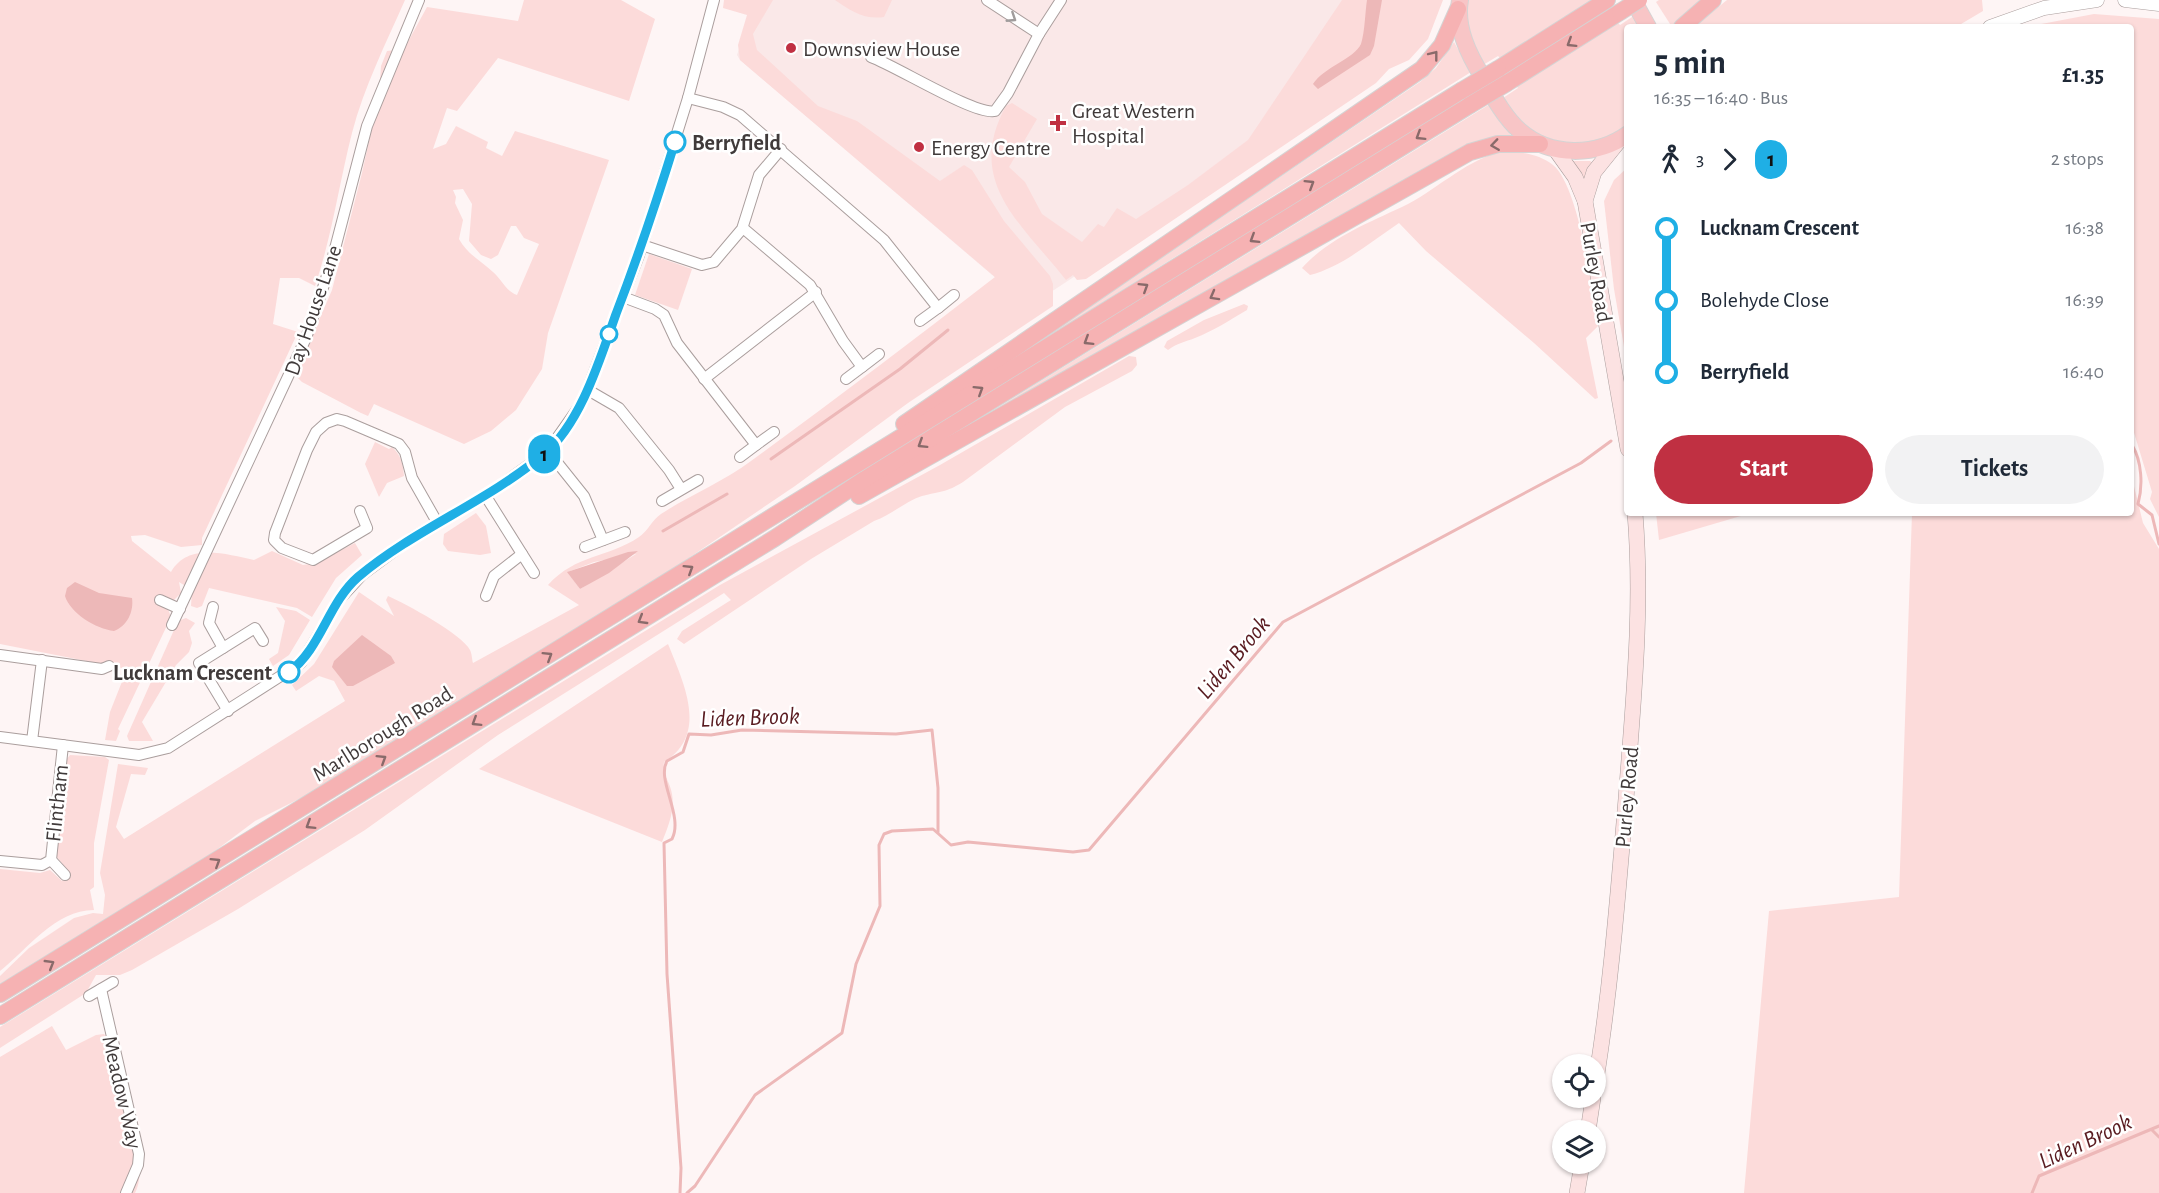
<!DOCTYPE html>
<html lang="en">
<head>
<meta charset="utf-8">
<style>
  body { margin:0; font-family:"Alegreya Sans",sans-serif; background:#f2f2f3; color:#1f2937; height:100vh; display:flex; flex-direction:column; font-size:22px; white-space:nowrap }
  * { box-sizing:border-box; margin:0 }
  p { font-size:20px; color:#747a83 }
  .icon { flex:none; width:33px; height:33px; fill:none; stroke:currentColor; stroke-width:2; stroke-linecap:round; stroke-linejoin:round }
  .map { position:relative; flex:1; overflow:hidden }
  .side { position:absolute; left:1624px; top:24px; width:510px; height:492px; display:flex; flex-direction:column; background:#fff; border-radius:6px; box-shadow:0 2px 4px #0004 }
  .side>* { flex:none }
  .badge { padding:0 12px; border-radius:20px; font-size:21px; line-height:39px }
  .tools { position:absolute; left:1552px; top:1054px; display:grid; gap:12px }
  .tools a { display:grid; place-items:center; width:54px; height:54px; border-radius:50%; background:#fff; box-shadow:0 2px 4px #0004; font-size:30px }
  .map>.badge { position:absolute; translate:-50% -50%; box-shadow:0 0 0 3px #fff }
  .legs { display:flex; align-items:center; gap:9px; height:66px; padding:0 30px; font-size:20px }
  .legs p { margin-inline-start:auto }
  .head { display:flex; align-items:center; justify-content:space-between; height:102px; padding:0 30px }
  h1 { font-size:33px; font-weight:600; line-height:45px }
  .cta { display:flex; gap:12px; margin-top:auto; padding:12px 30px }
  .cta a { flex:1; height:69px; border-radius:36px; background:#c03042; color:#fff; font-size:24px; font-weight:600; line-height:69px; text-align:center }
  .cta a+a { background:#f2f2f3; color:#1f2937 }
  ul { padding:0 30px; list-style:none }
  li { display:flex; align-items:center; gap:21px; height:72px; font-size:22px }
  li i { display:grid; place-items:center; width:9px; height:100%; margin:0 8px; background:currentColor }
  li i::after { content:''; width:15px; height:15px; margin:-8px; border:4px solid; border-radius:50%; background:#fff }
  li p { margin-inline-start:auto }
  li:first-child i { background:linear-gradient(#0000 50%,currentColor 0) }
  li:last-child i { background:linear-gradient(currentColor 50%,#0000 0) }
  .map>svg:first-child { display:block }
</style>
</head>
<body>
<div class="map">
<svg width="2159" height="1193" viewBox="0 0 2159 1193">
  <rect width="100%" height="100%" fill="#fef5f5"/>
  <polygon fill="#fae8e8" points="755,0 1427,0 1142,232 1054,290 1025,303 740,60 737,55"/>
  <g fill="#fcdbda" fill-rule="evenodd">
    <path d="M0,0h405c-19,43 -41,87 -53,133 -13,51 -20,103 -37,153l-16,-8h-19l-7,46 25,8 -96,206v7l-21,2 -36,-12 -14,1 1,5 39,31c17,-30 55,-18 83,-12l18,-9 31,14 13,-2 39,-20 7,12 -26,23 -24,39 -15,-9 -88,-20 -7,18 -5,2 -6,-2 1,-16 -13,-8 2,11 -9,9 -13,3 9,4 3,8 -53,112 2,2 -4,10 -11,-1 5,-28 17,-43 -127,-25z"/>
    <path d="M524,0h97l34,19 -26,82 -131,-43 -41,53 -10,-3 -14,41 13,-5 10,-18 32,16 -2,6 16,8 13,-25 94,29 -61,173 -6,36 -26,41 -25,21 -27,13 -90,-40 -6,12 -7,-3 -59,-31 -6,-6 1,-5 35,-81 30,-117 17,-78 2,-29 6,-15 17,-2 23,-42 91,14zM463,189l9,15 -3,37 12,14 10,4 7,-4 13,-29h5l8,12 15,6 -22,51c-11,-4 -15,-15 -24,-23 -13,-12 -25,-17 -34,-33l4,-19 -8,-17 1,-6 -3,-7z"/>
    <path d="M724,0h49l-20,34 4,16 61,56 39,15 83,60 24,-16 8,5 32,51 46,55 3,8v22l-145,97 -113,83 -118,80 -362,225 -60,30 -56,42 -199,122v-9l29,-28 45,-30 19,-5 10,1 2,-19 -5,-22 18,-109 30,4 -3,7 -14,-1 -15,53 8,12 221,-138 -11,-20 -15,-5 -23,15 -4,-6 22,-21 45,-72 35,24 -8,-16 2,-4c18,8 74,38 82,54 2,4 2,10 3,13l106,-58 -31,-20c28,-31 60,-27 91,-48 9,-6 13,-17 22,-23 29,-19 62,-32 90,-53 82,-60 163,-121 244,-184l-255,-217 -2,-15 9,-30 -24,-7zM636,554l-56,35 -12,-17 26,-10z"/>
    <path d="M835,0h57l-8,17c-20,3 -33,-6 -49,-17z"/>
    <path d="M1342,0h101l-15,39 -19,21 -20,9 -13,14 -290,196 -9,1 -4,-5 -7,5c-44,-56 -102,-98 -60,-174l6,-3 25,16 -28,48 16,15 17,32 40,28 16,-18 6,3 13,-19 19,11 52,-34 60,-45z"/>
    <polygon points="1466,0 1596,0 1501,59 1498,56 1483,65 1468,37"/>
    <polygon points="1659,0 1700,0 1672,27 1656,2"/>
    <polygon points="1727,0 1982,0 1983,11 1956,27 1694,27"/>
    <polygon points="2094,14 2159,19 2159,517 2150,499 2152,492 2132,426 2132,27 2026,27"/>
    <path d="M1635,15l7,12h-14l-1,99c-48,34 -93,19 -124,-28l15,-10 -3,-4 101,-63 4,4z"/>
    <polygon points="1454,42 1471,72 1007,362 1420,82 1436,68"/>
    <polygon points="1463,97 1465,101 579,646 657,596"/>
    <polygon points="1490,104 1512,137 1489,138 1465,146 976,421"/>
    <path d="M1505,151c16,1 34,3 48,14 24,19 38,115 45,147v14l-12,12 12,60 -3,1 -61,-56 -108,-92 -27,-28c-27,18 -57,44 -89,52l-8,-7c28,-31 69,-46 106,-64 32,-17 61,-46 97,-53z"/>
    <polygon points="1573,161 1590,161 1593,163 1584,182"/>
    <polygon points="1627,168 1627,364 1614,289 1604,201 1614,180"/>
    <polygon points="649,254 692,269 678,310 635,295"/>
    <path d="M1244,304l4,2 -1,4c-17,10 -34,21 -52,28 -10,4 -18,5 -27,12l-4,-3 3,-6 37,-21z"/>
    <path d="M1129,356l7,1 1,8 -5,6 -67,36 -102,75c-18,11 -22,9 -41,14 -16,5 -31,19 -48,25l-63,38 -127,85 -7,-5 5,-8 49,-31 -7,-7 -226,142 -133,95 -127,79 -106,61 -12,5h-24l-10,18 -86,55v-21l720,-442 220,-120z"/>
    <path d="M375,442l14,7 3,-2c9,8 11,17 12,29l-17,7 -8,14 -14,-33z"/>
    <polygon points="2132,478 2143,523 2159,549 2159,1193 1744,1193 1769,911 1899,897 1912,513 2132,513"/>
    <polygon points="476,513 486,526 491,553 480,555 448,551 443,544 444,534"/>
    <polygon points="1656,513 1751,513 1659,540"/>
    <polygon points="276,607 296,611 310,620 289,655 273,666 269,659 278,653 285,621"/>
    <polygon points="186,618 195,623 189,631 192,643 189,652 176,665 142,722 153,741 129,741 127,736 178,621"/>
    <path d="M668,644c16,40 41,90 -4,118 -2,14 6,19 8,32 3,17 -4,33 -10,48l-183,-73z"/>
    <path d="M70,755l35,2 4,3 -15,83v44l-4,3 4,20c-39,0 -66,39 -94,61v-102l40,4 10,-3 12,11 8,-8 -14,-17 5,-29 5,-67z"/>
    <path d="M52,1026l14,24 30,-15 8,-1 5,6c9,34 43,125 26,153h-135v-136z"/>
  </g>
  <g fill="#edb8b8">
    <path d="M1367,0h15l-8,46 -4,9 -52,34 -5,-5c11,-17 41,-25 48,-40 4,-13 4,-31 6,-44z"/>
    <polygon points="638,551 609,573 580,589 567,572 628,552"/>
    <path d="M75,582l24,11 33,5c2,14 -5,28 -18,33 -18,-2 -44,-18 -49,-35l2,-8z"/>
    <polygon points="362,635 391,656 395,663 353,686 347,686 332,667 334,661"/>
  </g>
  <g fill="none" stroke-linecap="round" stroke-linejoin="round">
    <g stroke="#edb8b8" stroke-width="3">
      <path d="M2132,445c10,16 11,41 6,59l14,11 7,29"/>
      <polyline points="771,459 900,369 948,330"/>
      <polyline points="663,531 727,494"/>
      <polyline points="2152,1130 2159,1137"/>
      <path d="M680,1193l1,-25 -14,-194 -3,-131 8,-4c12,-23 -16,-59 -5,-78l16,-9 6,-18 22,1 31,-5 154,4 36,-4 6,58v44"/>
      <polyline points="687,1193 695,1186 755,1095 842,1033 856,964 880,906 879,845 884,834 892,831 933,829 951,845 968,842 1073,852 1089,850 1283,622 1581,463 1611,441"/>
      <polyline points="2032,1193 2039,1176 2159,1126"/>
    </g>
    <g stroke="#aa9e9d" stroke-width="12">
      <g id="minor">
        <polyline points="987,0 1039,34"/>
        <path d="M871,57c25,9 105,59 124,54l13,-18 31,-59 22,-34"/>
        <polyline points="688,98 723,107 740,115 884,240 938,308 920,321"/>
        <polyline points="743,228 810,285 843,341 862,367 879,354"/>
        <polyline points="642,245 702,265 714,262 742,229 759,175 781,149"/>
        <polyline points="623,297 655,309 664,315 677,343 756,445 740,457"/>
        <polyline points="938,308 954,295"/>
        <polyline points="704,379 816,292"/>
        <polyline points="846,379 862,367"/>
        <polyline points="588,390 619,408 669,470 681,489"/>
        <polyline points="756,445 774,432"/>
        <polyline points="548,451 584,496 603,540"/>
        <polyline points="485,495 534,573"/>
        <polyline points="662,501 698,480"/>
        <polyline points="360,511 367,528 313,560 282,548 274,540 275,533 307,450 316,432 326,423 337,419 345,421 399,444 405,452 412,478 437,522"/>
        <polyline points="585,547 625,532"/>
        <polyline points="486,596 494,576 522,554"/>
        <polyline points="160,600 180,609"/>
        <polyline points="213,607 209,623 223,648"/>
        <polyline points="172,625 306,338 331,264 367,126 419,0"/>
        <polyline points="0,655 102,669 109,666"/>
        <polyline points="228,711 199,663 255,628 263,641"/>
        <polyline points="0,737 139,755 168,748 301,663 340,599 362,575 412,538 497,488 548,451 583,401 639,255 688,98 714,0"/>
        <polyline points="32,741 42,660"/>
        <polyline points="51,860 65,875"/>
        <polyline points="0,861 42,865 51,860 63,745"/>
        <polyline points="101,989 139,1154 138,1165 126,1193"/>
        <polyline points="89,996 113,982"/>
      </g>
    </g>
    <g stroke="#aa9e9d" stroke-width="15">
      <g id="tertiary">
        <polyline points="2125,0 2159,4"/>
        <polyline points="1990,27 2044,8 2097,0"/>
      </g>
    </g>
    <g stroke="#aa9e9d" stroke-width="16">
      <g id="secondary">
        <polyline points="1555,149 1575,177 1585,201 1628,449"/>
        <polyline points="1585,201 1594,172 1619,141"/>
        <path d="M1596,1080c15,-93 22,-187 30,-281 7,-95 17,-190 9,-286"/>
        <polyline points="1588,1131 1593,1098"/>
        <polyline points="1577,1193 1582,1164"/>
      </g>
    </g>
    <g stroke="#d5d4d4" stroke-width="18">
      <g id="primary">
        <path d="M1460,0c-5,28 9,55 23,78 10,18 21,39 37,53 30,26 76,26 108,3"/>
        <polyline points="1633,0 1648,27"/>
      </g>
    </g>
    <g stroke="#d5d4d4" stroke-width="18">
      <g id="trunk">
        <polyline points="1682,27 1713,0"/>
        <polyline points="1498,69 1607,0"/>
        <polyline points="1507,83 1620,12"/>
        <polyline points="904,424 1422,69 1442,45 1458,9"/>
        <polyline points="859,496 1470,152 1498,144 1540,144"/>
        <polyline points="0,994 1461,91"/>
        <polyline points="0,1016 775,538 865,479 1470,105"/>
      </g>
    </g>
    <use href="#minor" stroke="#fff" stroke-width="10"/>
    <use href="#tertiary" stroke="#fff" stroke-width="14"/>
    <use href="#secondary" stroke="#fce2e2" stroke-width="15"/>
    <use href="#primary" stroke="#f8c5c6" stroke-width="16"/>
    <use href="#trunk" stroke="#f6b2b3" stroke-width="16"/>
    <g stroke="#d5d4d4" stroke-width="18" stroke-linecap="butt">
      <g id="trunk-bridge">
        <polyline points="1620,12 1639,0"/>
        <polyline points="1461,91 1498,69"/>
        <polyline points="1470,105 1507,83"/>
      </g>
    </g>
    <use href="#trunk-bridge" stroke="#f6b2b3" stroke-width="16"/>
  </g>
  <defs><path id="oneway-chevron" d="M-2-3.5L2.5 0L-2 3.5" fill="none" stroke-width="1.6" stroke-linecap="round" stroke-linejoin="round" transform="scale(1.5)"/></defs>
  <use stroke="#a09c9c" href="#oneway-chevron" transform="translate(1012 18) rotate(33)"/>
  <g stroke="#896a6a">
    <use href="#oneway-chevron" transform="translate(1571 43) rotate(148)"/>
    <use href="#oneway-chevron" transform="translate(1434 55) rotate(-52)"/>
    <use href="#oneway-chevron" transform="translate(1420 136) rotate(148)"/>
    <use href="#oneway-chevron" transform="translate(1495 145) rotate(172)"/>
    <use href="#oneway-chevron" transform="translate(1310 184) rotate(-32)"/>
    <use href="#oneway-chevron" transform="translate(1254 239) rotate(148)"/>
    <use href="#oneway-chevron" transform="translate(1144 287) rotate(-32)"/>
    <use href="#oneway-chevron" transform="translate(1214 296) rotate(151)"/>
    <use href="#oneway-chevron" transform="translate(1088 341) rotate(148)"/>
    <use href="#oneway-chevron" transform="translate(979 390) rotate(-32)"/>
    <use href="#oneway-chevron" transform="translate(922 444) rotate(148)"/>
    <use href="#oneway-chevron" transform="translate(689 569) rotate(-32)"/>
    <use href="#oneway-chevron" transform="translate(642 620) rotate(149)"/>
    <use href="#oneway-chevron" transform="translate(548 656) rotate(-32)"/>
    <use href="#oneway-chevron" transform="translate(476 722) rotate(148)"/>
    <use href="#oneway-chevron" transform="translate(382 759) rotate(-32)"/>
    <use href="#oneway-chevron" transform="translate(310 825) rotate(148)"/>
    <use href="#oneway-chevron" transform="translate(216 862) rotate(-32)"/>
    <use href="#oneway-chevron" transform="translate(50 964) rotate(-31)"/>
  </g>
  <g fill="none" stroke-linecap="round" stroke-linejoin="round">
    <g stroke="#fff" stroke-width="14">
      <path id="line-1" d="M289,672c32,-23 39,-69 69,-95 57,-48 129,-75 186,-123 37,-31 56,-95 72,-140 22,-57 41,-114 59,-172"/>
    </g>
    <use href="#line-1" stroke="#1fafe5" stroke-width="9"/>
  </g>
  <g fill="#c03042" stroke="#fff" stroke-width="2">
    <circle cx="791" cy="48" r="6"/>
    <path d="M1055 114h6v6h6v6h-6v6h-6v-6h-6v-6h6z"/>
    <circle cx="919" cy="147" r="6"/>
  </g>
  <g fill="#fff" stroke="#1fafe5" stroke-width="3">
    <circle cx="675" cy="142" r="10"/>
    <circle cx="609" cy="334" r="8"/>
    <circle cx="289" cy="672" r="10"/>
  </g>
  <g text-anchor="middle" stroke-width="5" stroke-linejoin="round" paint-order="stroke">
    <g font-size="22" fill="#403a3a" stroke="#fff" text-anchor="start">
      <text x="803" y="56">Downsview House</text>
      <text x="1072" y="118">Great Western<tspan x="1072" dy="25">Hospital</tspan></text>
      <text x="931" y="155">Energy Centre</text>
    </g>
    <g font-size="22" font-weight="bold" fill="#403a3a" stroke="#fff" text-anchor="start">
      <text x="692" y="150">Berryfield</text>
      <text x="272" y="680" text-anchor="end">Lucknam Crescent</text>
    </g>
    <g font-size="22" fill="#403a3a" stroke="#fff">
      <text transform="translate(1597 272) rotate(80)" y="8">Purley Road</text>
      <text transform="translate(312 310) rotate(-71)" y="8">Day House Lane</text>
      <text transform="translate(382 733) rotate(-32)" y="8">Marlborough Road</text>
      <text transform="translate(1626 797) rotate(-85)" y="8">Purley Road</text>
      <text transform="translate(56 803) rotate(-84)" y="8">Flintham</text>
      <text transform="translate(123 1092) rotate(77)" y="8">Meadow Way</text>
    </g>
    <g font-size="24" font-style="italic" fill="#591b20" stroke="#fff">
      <text transform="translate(1233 657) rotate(-50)" y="8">Liden Brook</text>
      <text transform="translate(750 717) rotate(-2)" y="8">Liden Brook</text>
      <text transform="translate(2085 1141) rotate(-25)" y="8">Liden Brook</text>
    </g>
  </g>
</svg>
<div class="tools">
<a><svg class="icon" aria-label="locate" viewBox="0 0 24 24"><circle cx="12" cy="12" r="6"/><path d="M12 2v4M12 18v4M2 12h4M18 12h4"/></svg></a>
<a><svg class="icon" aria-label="layers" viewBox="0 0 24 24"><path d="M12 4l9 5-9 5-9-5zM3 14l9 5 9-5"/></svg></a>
</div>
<b class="badge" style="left:544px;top:454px;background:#1fafe5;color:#111">1</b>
<section class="side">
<div class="head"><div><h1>5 min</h1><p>16:35 – 16:40 · Bus</p></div><b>£1.35</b></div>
<div class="legs"><svg class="icon" aria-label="walk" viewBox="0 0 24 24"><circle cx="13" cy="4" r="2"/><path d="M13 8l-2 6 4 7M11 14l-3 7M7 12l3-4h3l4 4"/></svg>3<svg class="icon" aria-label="forward" viewBox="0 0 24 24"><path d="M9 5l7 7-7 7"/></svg><b class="badge" style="background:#1fafe5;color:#111">1</b><p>2 stops</p></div>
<ul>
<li><i style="color:#1fafe5"></i><b>Lucknam Crescent</b><p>16:38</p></li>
<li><i style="color:#1fafe5"></i><span>Bolehyde Close</span><p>16:39</p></li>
<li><i style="color:#1fafe5"></i><b>Berryfield</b><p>16:40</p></li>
</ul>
<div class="cta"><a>Start</a><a>Tickets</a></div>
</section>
</div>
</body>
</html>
